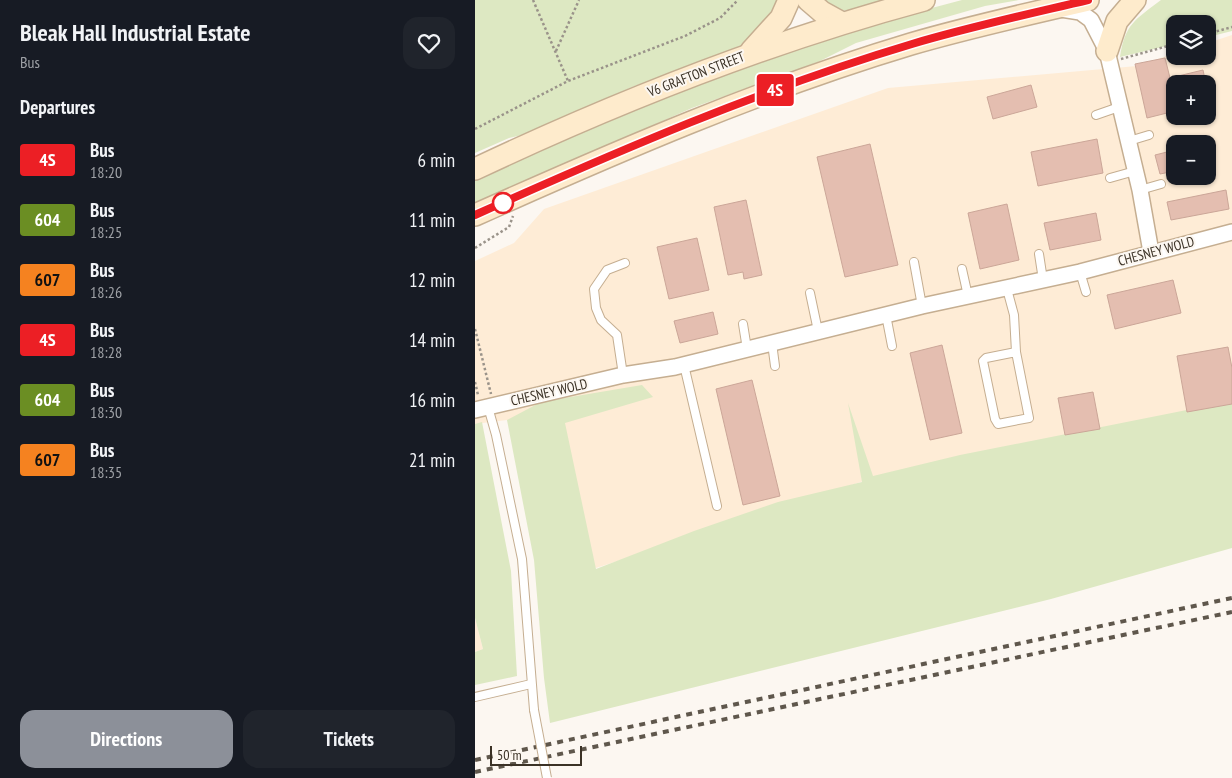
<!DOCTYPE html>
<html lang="en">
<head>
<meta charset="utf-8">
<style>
  body { margin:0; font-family:"PT Sans Narrow",sans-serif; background:#20242c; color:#f1f3f6; height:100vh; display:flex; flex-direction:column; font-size:19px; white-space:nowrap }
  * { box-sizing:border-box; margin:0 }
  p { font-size:16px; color:#9ea1a6 }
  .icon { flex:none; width:28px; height:28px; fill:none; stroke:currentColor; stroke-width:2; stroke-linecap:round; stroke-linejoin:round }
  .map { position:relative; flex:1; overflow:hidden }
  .drawer { display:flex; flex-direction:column; background:#171b24; width:475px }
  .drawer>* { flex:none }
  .badge { padding:0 10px; border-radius:4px; font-size:18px; line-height:32px }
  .fabs { position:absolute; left:691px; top:15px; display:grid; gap:10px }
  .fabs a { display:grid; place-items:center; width:50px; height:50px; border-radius:10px; background:#171b24; box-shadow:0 1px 4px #0004; font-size:25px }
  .scale { position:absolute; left:15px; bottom:12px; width:92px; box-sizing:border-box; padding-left:5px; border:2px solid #3b3226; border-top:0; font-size:14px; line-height:18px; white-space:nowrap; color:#3b3226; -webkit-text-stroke:4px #fcf7f1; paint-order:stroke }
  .map>.badge { position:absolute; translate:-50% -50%; box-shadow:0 0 0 2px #fff }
  h2 { padding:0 20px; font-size:19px; line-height:45px }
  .round { display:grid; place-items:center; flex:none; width:52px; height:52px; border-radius:15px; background:#20242c }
  .summary { display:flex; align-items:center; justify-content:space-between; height:85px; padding:0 20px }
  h1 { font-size:24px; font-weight:600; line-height:38px }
  .cta { display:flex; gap:10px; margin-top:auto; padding:10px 20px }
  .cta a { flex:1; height:58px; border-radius:15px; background:#8c9099; color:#fff; font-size:20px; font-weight:600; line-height:58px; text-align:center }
  .cta a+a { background:#20242c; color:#f1f3f6 }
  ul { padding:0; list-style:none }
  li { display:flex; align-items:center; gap:15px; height:60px; padding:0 20px }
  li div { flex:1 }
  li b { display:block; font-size:19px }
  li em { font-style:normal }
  li .badge { min-width:55px; font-weight:700; text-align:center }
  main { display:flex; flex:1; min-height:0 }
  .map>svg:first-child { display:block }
</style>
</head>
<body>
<main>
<section class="drawer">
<div class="summary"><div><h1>Bleak Hall Industrial Estate</h1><p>Bus</p></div><a class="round"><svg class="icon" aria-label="heart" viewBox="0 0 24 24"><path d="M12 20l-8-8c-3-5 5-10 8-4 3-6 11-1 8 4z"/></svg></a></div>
<h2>Departures</h2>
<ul>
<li><span class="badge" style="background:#ec1f25;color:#fff">4S</span><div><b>Bus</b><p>18:20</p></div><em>6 min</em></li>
<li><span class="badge" style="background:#6b8e23;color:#fff">604</span><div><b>Bus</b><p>18:25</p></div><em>11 min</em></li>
<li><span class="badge" style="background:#f58220;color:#111">607</span><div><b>Bus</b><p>18:26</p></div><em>12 min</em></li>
<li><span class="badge" style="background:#ec1f25;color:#fff">4S</span><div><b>Bus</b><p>18:28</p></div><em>14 min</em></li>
<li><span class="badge" style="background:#6b8e23;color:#fff">604</span><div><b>Bus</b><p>18:30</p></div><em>16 min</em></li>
<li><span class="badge" style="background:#f58220;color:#111">607</span><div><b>Bus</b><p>18:35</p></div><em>21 min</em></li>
</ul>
<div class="cta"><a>Directions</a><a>Tickets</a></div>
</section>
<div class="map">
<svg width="757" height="778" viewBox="0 0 757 778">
  <rect width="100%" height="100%" fill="#fcf7f1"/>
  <g fill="#feecd6" fill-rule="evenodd">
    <path d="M757,35v372l-359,71 -277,90 -89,-148 -32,4v-163l39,-18 30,-34 344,-121 249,-22 38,-13v3h32l1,-13zM700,84h32v32h-32zM700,144h32v32h-32z"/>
    <polygon points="0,618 8,649 0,652"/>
  </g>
  <g fill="#dde8c2">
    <polygon points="0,0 310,0 281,36 264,48 157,87 60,132 34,138 0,153"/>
    <path d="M344,0h68c-29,9 -41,18 -68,0z"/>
    <polygon points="487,0 544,0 510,6 381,43 343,62 217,108 0,204 0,174 201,86 438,13"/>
    <path d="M686,0h71v31l-24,6 -1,-13h-32v20l-55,13c5,-33 15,-37 41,-57z"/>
    <polygon points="167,385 178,397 90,423 121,569 219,531 303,502 387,482 373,403 398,476 485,455 757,401 757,548 576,599 75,723 69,678 59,560 32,420 66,402"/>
    <polygon points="7,422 36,571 42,676 0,685 0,652 8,649 0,618 0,424"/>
  </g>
  <g fill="#e4beb0" stroke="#cba698">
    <polygon points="690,58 695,78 728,70 731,84 700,84 700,111 672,118 660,64"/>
    <polygon points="556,85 562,107 518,119 512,97"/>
    <polygon points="622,139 628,173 563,186 556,152"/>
    <polygon points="395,144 423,265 370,277 342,157"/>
    <polygon points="700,150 700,171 685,174 680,155"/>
    <polygon points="751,190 754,209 696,220 692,202"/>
    <polygon points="271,200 287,275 269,279 268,272 253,275 239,207"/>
    <polygon points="532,204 544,260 505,269 493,213"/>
    <polygon points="621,213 626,240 575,250 569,223"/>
    <polygon points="222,238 234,290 194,299 182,247"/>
    <polygon points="698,280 706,313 640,329 632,295"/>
    <polygon points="238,312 243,334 205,343 199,321"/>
    <polygon points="467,345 487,433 455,440 435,353"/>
    <polygon points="753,347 757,368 757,404 712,412 702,356"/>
    <polygon points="277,380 305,496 268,505 241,389"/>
    <polygon points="618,392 625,429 590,435 583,398"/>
  </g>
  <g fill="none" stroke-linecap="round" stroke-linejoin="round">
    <g stroke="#c5ae91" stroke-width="10">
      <g id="lane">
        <polyline points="621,115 644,107"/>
        <polyline points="654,141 674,135"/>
        <polyline points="635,178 660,171"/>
        <polyline points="665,190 686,184"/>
        <polyline points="564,254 568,280"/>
        <polyline points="439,262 447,306"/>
        <polyline points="487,269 493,296"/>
        <polyline points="605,272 611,292"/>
        <polyline points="532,289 539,315 541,352 554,418 523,424 520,419 508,361 511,358 541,352"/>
        <polyline points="335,293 343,331"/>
        <polyline points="411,315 417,346"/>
        <polyline points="268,324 272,349"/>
        <polyline points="297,343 300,366"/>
        <polyline points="209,365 242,506"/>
        <polyline points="148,375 142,335 126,320 121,308 119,289 132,270 150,263"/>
        <polyline points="13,407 21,435 47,559 59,710"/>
        <polyline points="0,697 56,684"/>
      </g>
    </g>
    <g stroke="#c5ae91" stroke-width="18">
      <g id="street">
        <polyline points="586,9 605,12 616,20 632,51 665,190 676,252"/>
        <polyline points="0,410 148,375 200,367 447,306 605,272 757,232"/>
      </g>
    </g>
    <g stroke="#c5ae91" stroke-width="24">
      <g id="secondary">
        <polyline points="333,0 347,12 367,23"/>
        <polyline points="276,51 306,18 314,0"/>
        <polyline points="632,51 642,21 660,0"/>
        <path d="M0,169c146,-69 293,-127 449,-169"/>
        <path d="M0,215c143,-64 286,-126 436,-171 58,-17 118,-30 177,-44"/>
      </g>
    </g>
    <g stroke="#9a938a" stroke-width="2.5" stroke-dasharray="2.5 2.5" stroke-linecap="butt">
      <polyline points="58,0 93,81"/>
      <polyline points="732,34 757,27"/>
      <polyline points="81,51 104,0"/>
      <polyline points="646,59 700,44"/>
      <polyline points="0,129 93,81 210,36 245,18 263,0"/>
      <polyline points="0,248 34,227 38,216"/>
      <polyline points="0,329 16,394"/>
      <polyline points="0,382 3,395"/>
    </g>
    <use href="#lane" stroke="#fff" stroke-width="8"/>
    <use href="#street" stroke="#fff" stroke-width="15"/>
    <use href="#secondary" stroke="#feebcc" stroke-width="21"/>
    <g stroke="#5f574c" stroke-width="4" stroke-dasharray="6 6" stroke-linecap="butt">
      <polyline points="0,760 757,598"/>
      <polyline points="0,772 757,612"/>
    </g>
    <g stroke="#c5ae91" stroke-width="10" stroke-linecap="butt">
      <polyline id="lane-bridge" points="59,710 72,778"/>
    </g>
    <use href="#lane-bridge" stroke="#fff" stroke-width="8"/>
  </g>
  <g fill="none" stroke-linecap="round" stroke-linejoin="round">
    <g stroke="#fff" stroke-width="11">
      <path id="line" d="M0,215c143,-64 286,-126 437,-171 57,-17 117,-30 176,-44"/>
    </g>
    <use href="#line" stroke="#ec1f25" stroke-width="8"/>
  </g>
  <circle fill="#fff" stroke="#ec1f25" stroke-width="2.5" cx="28" cy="203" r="10"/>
  <g text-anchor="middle" stroke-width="4" stroke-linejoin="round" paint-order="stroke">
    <g font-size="14" fill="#3b3226" stroke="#fcf7f1">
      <text transform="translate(221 74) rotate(-21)" y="5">V6 GRAFTON STREET</text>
      <text transform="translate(681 251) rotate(-15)" y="5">CHESNEY WOLD</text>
      <text transform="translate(74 392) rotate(-13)" y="5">CHESNEY WOLD</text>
    </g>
  </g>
</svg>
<div class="fabs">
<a><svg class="icon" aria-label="layers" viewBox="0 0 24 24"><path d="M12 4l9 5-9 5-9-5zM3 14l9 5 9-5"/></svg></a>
<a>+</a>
<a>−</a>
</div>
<div class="scale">50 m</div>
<b class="badge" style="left:300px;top:90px;background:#ec1f25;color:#fff">4S</b>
</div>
</main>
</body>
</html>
